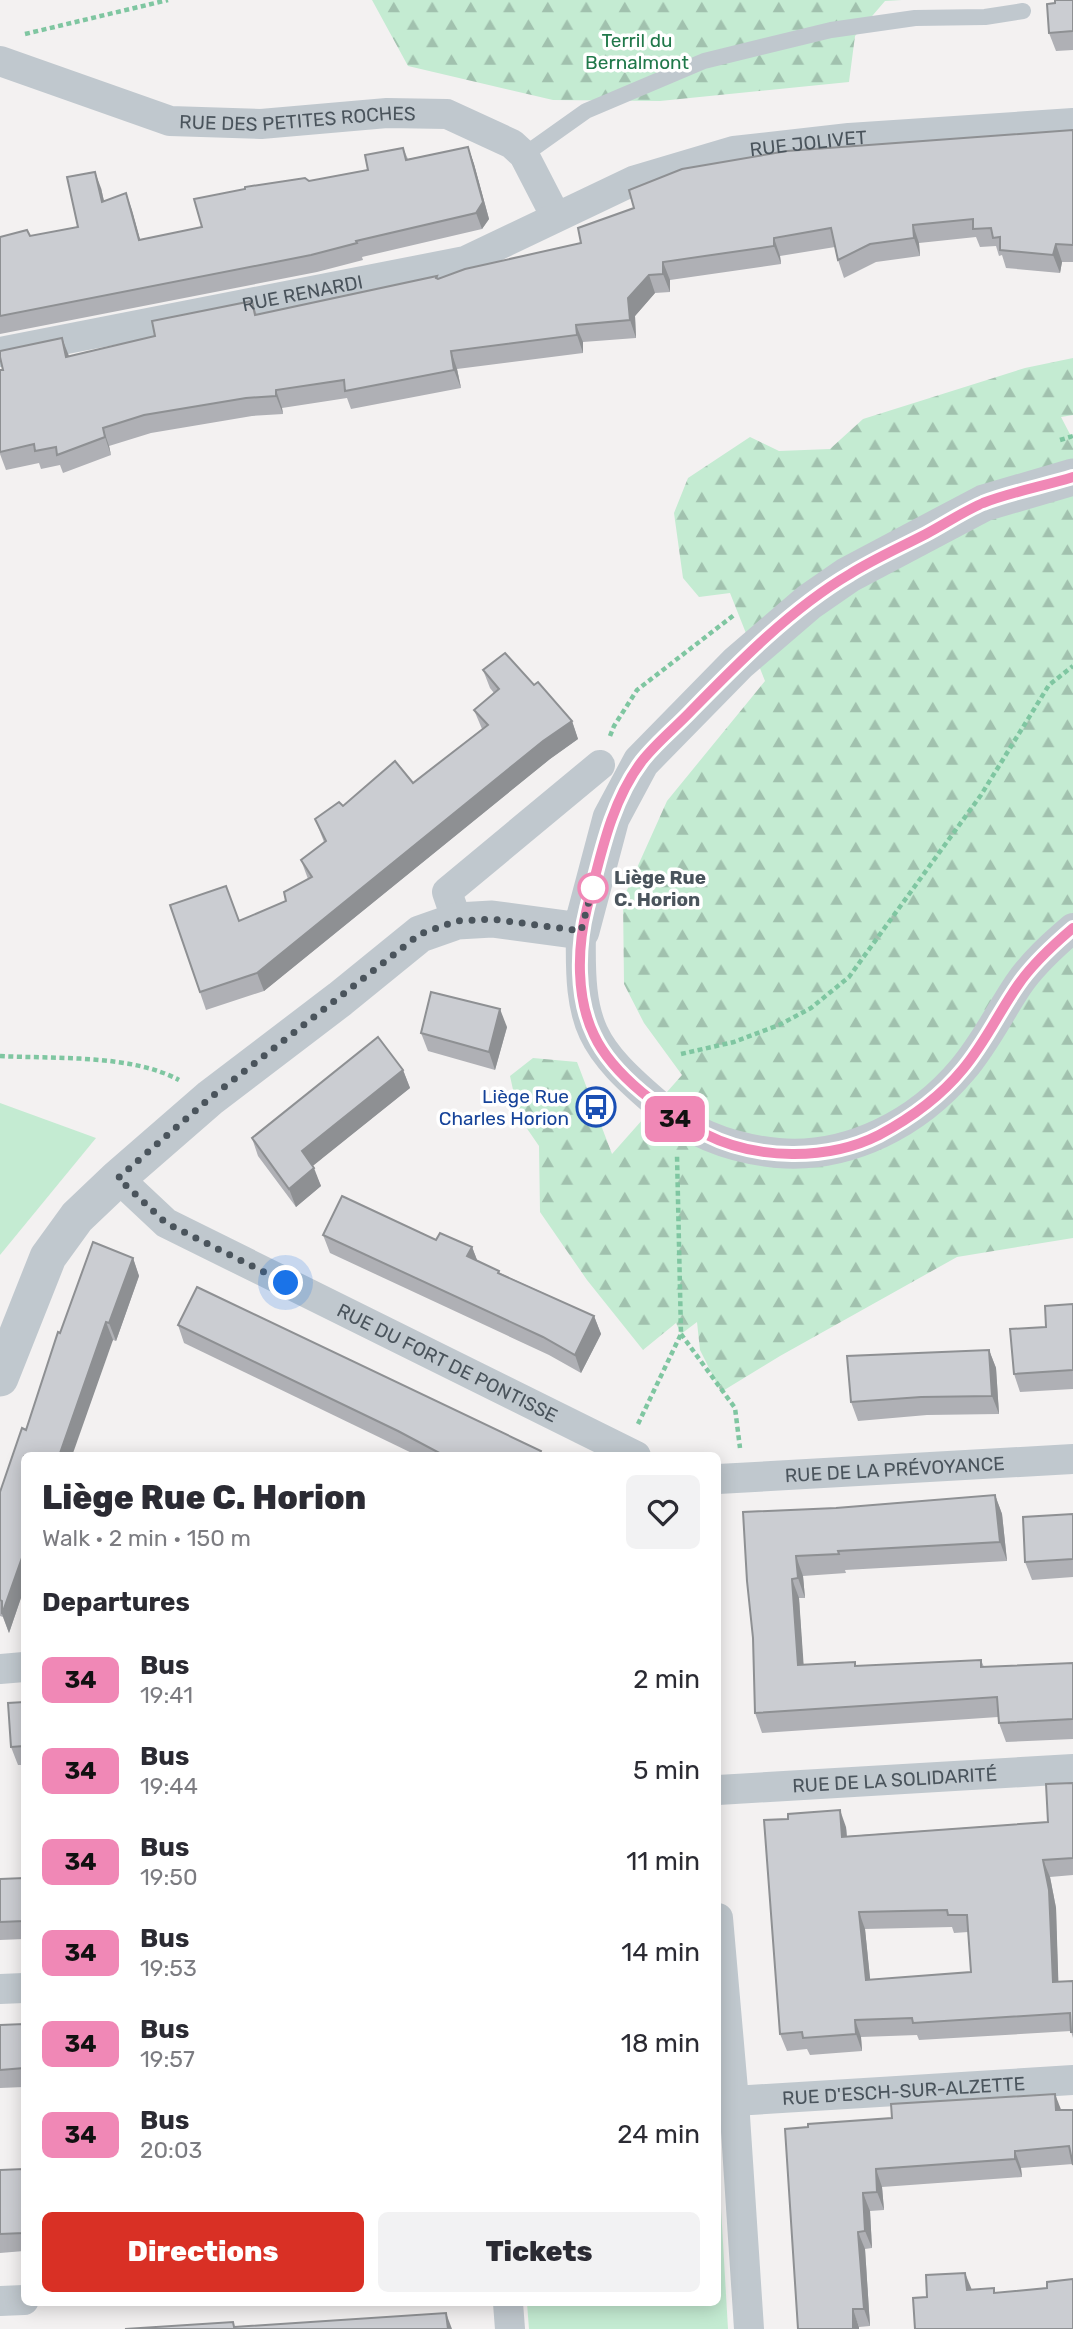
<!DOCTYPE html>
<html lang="en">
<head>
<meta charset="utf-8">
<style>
  body { margin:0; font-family:Rubik,sans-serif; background:#f2f2f3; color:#2b2b33; height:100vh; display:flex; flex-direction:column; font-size:26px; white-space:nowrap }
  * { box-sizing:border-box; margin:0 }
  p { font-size:23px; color:#7c7c81 }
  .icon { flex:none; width:38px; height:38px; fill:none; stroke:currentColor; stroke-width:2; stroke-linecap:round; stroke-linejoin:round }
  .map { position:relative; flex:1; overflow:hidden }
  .panel { position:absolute; left:21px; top:1452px; width:700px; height:854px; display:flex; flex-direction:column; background:#fff; border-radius:10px; box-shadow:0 4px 18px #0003 }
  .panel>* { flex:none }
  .badge { padding:0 14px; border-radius:10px; font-size:24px; line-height:46px }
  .you { position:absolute; width:35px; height:35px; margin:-18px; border:5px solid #fff; border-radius:50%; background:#1a73e8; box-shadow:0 0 0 10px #1a73e833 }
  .map>.badge { position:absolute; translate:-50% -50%; box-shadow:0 0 0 4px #fff }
  h2 { padding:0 21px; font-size:26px; line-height:63px }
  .round { display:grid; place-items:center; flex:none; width:74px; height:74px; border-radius:10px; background:#f2f2f3 }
  .head { display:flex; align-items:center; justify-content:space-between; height:119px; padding:0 21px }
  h1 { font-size:33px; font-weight:800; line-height:52px }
  .button { display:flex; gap:14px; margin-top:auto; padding:14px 21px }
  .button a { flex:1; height:80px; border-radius:10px; background:#d93025; color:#fff; font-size:28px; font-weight:800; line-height:80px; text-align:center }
  .button a+a { background:#f2f2f3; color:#2b2b33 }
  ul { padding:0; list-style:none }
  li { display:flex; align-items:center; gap:21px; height:91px; padding:0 21px }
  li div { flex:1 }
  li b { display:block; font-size:26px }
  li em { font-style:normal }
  li .badge { min-width:77px; font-weight:700; text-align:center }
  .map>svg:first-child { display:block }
</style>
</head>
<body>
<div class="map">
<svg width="1073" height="2329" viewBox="0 0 1073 2329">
  <defs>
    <pattern id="forest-firs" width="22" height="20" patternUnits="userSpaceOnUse" patternTransform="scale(1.75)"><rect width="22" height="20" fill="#c4ebd2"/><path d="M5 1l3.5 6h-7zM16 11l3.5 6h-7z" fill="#a1c1ae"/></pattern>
  </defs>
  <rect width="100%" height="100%" fill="#f3f1f1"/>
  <g fill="url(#forest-firs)">
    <polygon points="372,0 902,0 885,1 855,36 849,82 660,101 553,100 408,66"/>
    <polygon points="1073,358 1073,415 1061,417 1073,440 1073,1238 957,1257 780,1356 721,1392 700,1350 697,1322 681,1334 676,1323 643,1350 587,1280 540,1212 539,1146 519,1117 510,1076 533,1058 577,1062 612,1154 682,1075 644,1023 624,984 623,899 667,801 765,681 730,593 699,597 683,578 674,513 688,478 750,437 779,451 830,449 863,419 1025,368"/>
  </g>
  <g fill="#c4ebd2">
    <polygon points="0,1103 96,1138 0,1255"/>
    <polygon points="718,2156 728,2329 529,2329 527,2303 718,2303"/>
  </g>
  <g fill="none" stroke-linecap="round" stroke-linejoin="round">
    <g stroke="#7fc6a1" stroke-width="4.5" stroke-dasharray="5 3.5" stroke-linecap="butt">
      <polyline points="25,34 168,0"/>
      <polyline points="1060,440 1073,436"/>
      <polyline points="610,736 614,726 637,690 734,615"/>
      <polyline points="681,1054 734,1042 779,1025 811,1008 849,977 981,795 1049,685 1073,666"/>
      <path d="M0,1056c55,3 131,-2 179,24"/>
      <polyline points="681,1334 735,1408 740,1448"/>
      <polyline points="638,1424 681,1334 677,1155"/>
    </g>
    <polyline stroke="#c0c8ce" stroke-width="16" points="524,155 586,111 704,61 831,30 915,18 985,17 1023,11"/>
    <g stroke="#c0c8ce" stroke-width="30">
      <path id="s1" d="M0,61l170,60 91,3 126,-11 60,1 65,30 12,11 32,62"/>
      <path id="s2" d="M0,352l465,-91 168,-80 101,-30 115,-13 224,-15"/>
      <polyline points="457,921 447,892 600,765"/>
      <path d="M581,931c-2,96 8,115 81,177 33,27 74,41 116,45 71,6 140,-30 185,-84 22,-26 37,-57 55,-84 15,-22 35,-40 55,-57"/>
      <path id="s3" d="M118,1178l48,45 470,233"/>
      <path id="s4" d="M718,1479l355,-20"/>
      <polyline points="0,1669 24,1667"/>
      <path id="s5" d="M718,1790l355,-21"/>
      <polyline points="718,1918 734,2101 749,2329"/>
      <polyline points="0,1989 24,1988"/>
      <path id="s6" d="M734,2101l339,-21"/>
      <polyline points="0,2301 24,2300"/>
      <polyline points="508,2303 510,2329"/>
    </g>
    <polyline stroke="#c0c8ce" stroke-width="37" points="0,1378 48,1257 77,1217 118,1178 210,1098 340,999 420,934 457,921 492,919 581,931 611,818 641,762 738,663 809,602 848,575 984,503 1073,477"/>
  </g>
  <g fill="#afb0b5" fill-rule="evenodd">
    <polygon points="1073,0 1073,50 1056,51 1049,33 1055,3"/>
    <polygon points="1073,130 1073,262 1062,262 1060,273 1006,268 1002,255 999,256 996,246 980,247 976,237 919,243 920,256 876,262 844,278 838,260 835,247 780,256 781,264 670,280 670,292 655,293 635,316 636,338 583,342 583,353 457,369 461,388 351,409 347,398 282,408 283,414 252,416 151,433 109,446 111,455 63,473 60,465 41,469 39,463 6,470 0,454 0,370 69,357 155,336 252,301 257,315 437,276 438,278 581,243"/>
    <polygon points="468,147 474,164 489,219 482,229 362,257 363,260 317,272 0,334 0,237 30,236 78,227 101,188 104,201 126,193 140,240 202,227 309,181 368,170 403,148 408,159"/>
    <polygon points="483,670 534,685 572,721 578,739 550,759 264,991 206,1010 170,905 239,921 286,901 308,879 301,860 324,842 315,819 343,806 413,783 482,729 474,710 494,693 490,688"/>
    <polygon points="507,1027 495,1070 428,1051 421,1033"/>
    <polygon points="403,1070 410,1088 312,1166 321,1186 296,1207 258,1156 252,1138"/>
    <polygon points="323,1235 436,1240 472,1247 477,1260 500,1273 594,1316 601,1334 581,1373 549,1355 330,1253"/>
    <polygon points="133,1258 139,1276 116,1341 113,1340 24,1456 24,1589 9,1633 3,1617 0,1616 0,1492 26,1430 60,1333"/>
    <polygon points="1073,1304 1073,1389 1020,1392 1014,1374 1046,1327"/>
    <polygon points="178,1325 543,1456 418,1456 184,1343"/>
    <polygon points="989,1350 996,1368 999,1414 927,1415 858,1421 851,1402"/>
    <polygon points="995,1495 1002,1514 1007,1561 845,1570 846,1573 803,1576 805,1598 799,1598 803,1665 855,1662 856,1666 981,1660 984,1667 1073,1663 1073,1739 1006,1742 999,1723 998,1717 762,1733 755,1713 753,1638 747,1581 836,1508"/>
    <polygon points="1073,1514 1073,1577 1032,1580 1025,1562"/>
    <polygon points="24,1702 24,1765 18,1765 11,1747"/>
    <path d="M1073,1783v92l-23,2 6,31 2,74 15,-1v57l-2,-7 -152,9 -2,-5 -56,2 1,14 -52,4 -3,-6 -20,2 -7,-17 8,-215 58,8 1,9 201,-14zM952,1927l2,6 14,-1 3,40 -101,8 -5,-51z"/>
    <polygon points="24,1878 24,1939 0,1940 0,1879"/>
    <polygon points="24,2024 24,2087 0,2088 0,2025"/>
    <polygon points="1061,2110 1073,2164 1021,2168 1022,2177 882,2187 884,2210 870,2211 872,2248 865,2249 870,2326 859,2327 785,2129"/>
    <polygon points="24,2169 24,2251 0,2253 0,2170"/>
  </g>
  <g fill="#8e9093">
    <polygon points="468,147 474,164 489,219 482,229 476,213"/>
    <polygon points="95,172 101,188 108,219 102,202"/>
    <polygon points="126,193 132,210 145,257 139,240"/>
    <polygon points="913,225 919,243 920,256 914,238"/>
    <polygon points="774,238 780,256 781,264 774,246"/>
    <polygon points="1056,244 1062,262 1060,273 1053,255"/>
    <polygon points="663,262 670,280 670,292 663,274"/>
    <polygon points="649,275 655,293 635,316 636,338 630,320 628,298"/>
    <polygon points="576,325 583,342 583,353 577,335"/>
    <polygon points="62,338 69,356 66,357"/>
    <polygon points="451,351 457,369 461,388 454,370"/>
    <polygon points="276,390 282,408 283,414 276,396"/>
    <polygon points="103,428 109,446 111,455 105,437"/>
    <polygon points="572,721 578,739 550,759 264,991 257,973 543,741"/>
    <polygon points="500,1009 507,1027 495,1070 489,1052"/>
    <polygon points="403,1070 410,1088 309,1169 302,1151"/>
    <polygon points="314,1168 321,1186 296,1207 289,1189"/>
    <polygon points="472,1247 479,1265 467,1256"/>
    <polygon points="133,1258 139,1276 116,1341 109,1323"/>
    <polygon points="594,1316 601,1334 581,1373 575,1355"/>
    <polygon points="106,1322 113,1340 72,1456 59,1456"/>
    <polygon points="989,1350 996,1368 999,1414 992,1396"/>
    <polygon points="995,1495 1002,1514 1007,1561 1000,1542"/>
    <polygon points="24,1552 24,1589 9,1633 2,1614"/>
    <polygon points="796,1556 803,1576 805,1598 798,1578"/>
    <polygon points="792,1579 799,1598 805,1684 798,1665"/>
    <polygon points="840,1810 846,1827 848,1854 842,1837"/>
    <polygon points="1043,1860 1050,1877 1056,1908 1059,2000 1053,1982"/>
    <polygon points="859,1912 865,1929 872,1997 866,1980"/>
    <polygon points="855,2020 861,2037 862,2051 856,2034"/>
    <polygon points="1055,2094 1062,2112 1056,2110"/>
    <polygon points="1015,2151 1021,2168 1022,2177 1015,2159"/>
    <polygon points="876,2169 882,2187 884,2210 877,2192"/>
    <polygon points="863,2193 870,2211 872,2248 865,2231"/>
    <polygon points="858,2232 865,2249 870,2326 864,2309"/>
    <polygon points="965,2273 972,2290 967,2290"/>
    <polygon points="853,2309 859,2327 859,2329 853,2329"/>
    <polygon points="446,2313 452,2329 448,2329"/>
  </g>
  <g fill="#cbcdd2" stroke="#8e9093" stroke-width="2" fill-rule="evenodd">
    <polygon points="1055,0 1073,0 1073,31 1049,33 1047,4 1055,3"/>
    <polygon points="1073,130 1073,245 1056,244 1053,255 1000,250 1000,237 993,238 991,228 973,229 973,219 913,225 914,238 870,244 838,260 831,228 774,238 774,246 663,262 663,274 649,275 628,298 630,320 576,325 577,335 451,351 454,370 345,391 344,380 276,390 276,396 246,398 144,415 103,428 105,437 57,455 56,447 35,451 34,444 0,452 0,370 3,370 0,357 0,351 62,338 66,357 155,336 152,321 252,301 255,315 437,276 436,278 438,279 465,269 581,243 578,228 634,208 629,190 682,169 787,151"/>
    <polygon points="468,147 483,202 476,213 356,241 357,243 311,255 0,316 0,237 27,230 30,236 78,227 67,177 95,172 102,202 126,193 139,240 202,227 194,199 245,189 245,187 305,178 309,181 368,170 365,155 403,148 406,160"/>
    <polygon points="505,653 534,685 538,682 572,721 543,741 257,973 200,992 170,905 226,886 239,921 286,901 284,892 312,877 301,860 326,841 315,819 339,802 343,806 395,761 413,783 488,725 474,710 499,689 483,670"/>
    <polygon points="431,992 500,1009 489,1052 421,1033"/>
    <polygon points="378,1037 403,1070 302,1151 314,1168 289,1189 252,1138"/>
    <polygon points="342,1196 436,1240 440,1233 472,1247 467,1256 499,1271 498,1273 594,1316 575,1355 543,1337 323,1235"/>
    <polygon points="93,1242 133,1258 109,1323 106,1322 59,1456 24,1456 24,1552 2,1614 2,1601 0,1600 0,1492 22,1428 26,1430 58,1332 60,1333"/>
    <polygon points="197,1287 541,1451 539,1456 445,1456 398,1431 178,1325"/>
    <polygon points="1073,1304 1073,1370 1014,1374 1010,1329 1046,1327 1045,1306"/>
    <polygon points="989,1350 992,1396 921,1397 851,1402 847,1356"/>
    <polygon points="995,1495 1000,1542 838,1551 839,1554 796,1556 798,1578 792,1579 798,1665 855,1662 855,1666 981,1660 981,1667 1073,1663 1073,1719 999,1723 997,1697 755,1713 753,1638 747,1581 743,1512 836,1508"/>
    <polygon points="1073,1514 1073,1559 1025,1562 1023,1517"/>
    <polygon points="24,1702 24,1746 11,1747 8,1703"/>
    <path d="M1073,1783v75l-30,2 6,30 4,92 20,-1v51h-2l-1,-19 -157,10 -1,-5 -57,2 1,14 -53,4 -1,-6 -22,2 -16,-214 24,-1v-5l52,-4 2,27 206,-15 -2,-38zM947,1910l1,5h19l4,57 -105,8 -7,-68z"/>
    <polygon points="24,1878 24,1921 0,1922 0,1879"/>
    <polygon points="24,2024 24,2068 0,2070 0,2025"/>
    <polygon points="1055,2094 1056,2110 1073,2110 1073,2165 1069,2146 1015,2151 1015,2159 876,2169 877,2192 863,2193 865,2231 858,2232 864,2309 853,2309 853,2329 798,2329 785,2129 808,2127 808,2124 892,2118 891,2104"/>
    <polygon points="24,2169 24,2233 0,2234 0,2170"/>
    <polygon points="965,2273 967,2290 994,2288 994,2293 1047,2288 1047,2282 1073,2279 1073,2329 915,2329 913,2298 927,2297 926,2275"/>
    <polygon points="446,2313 448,2329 125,2329 233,2322 234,2327"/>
  </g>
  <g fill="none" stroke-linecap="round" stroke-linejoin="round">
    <g stroke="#fff" stroke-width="16">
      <path id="line" d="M1073,477c-29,9 -62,15 -90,26 -19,8 -38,21 -57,31 -25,13 -52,25 -76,40 -58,34 -111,88 -158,136 -16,17 -36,33 -50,51 -32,42 -42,98 -55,147 -10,40 -11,90 7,127 19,41 72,79 111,99 51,26 123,27 174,1 32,-17 61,-38 84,-66 22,-26 36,-57 55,-84 15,-22 35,-40 55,-57"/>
    </g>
    <use href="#line" stroke="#f088b6" stroke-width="10"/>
    <polyline stroke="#4a545c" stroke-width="7" stroke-dasharray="0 12.6" points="286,1283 166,1223 118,1178 210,1098 420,934 457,921 492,919 581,931 593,886 593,888"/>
  </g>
  <defs>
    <g id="bus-ring" transform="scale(2.0125)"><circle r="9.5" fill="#fff" stroke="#1a4fb4" stroke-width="1.5"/><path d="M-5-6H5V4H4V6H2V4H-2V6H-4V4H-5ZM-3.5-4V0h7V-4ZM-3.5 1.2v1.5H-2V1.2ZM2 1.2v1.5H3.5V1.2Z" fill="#1a4fb4"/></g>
  </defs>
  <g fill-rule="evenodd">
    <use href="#bus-ring" x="596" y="1107"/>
  </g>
  <circle fill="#fff" stroke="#f088b6" stroke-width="3.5" cx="593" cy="888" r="14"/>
  <g text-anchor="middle" stroke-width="7" stroke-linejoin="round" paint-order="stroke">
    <g font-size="19" fill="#20784a" stroke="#fff">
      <text x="637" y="47">Terril du<tspan x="637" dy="22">Bernalmont</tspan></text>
    </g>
    <g font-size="19" fill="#4a545c" stroke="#fff">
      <text dy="7" stroke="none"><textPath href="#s1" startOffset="308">RUE DES PETITES ROCHES</textPath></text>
      <text dy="7" stroke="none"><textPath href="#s2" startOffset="840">RUE JOLIVET</textPath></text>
      <text dy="7" stroke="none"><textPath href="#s2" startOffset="308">RUE RENARDI</textPath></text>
      <text dy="7" stroke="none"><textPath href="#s3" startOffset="380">RUE DU FORT DE PONTISSE</textPath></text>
      <text dy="7" stroke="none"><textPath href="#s4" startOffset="177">RUE DE LA PRÉVOYANCE</textPath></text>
      <text dy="7" stroke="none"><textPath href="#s5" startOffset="177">RUE DE LA SOLIDARITÉ</textPath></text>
      <text dy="7" stroke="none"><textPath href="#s6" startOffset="170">RUE D'ESCH-SUR-ALZETTE</textPath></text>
    </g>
    <g font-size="19" font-weight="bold" fill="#4a545c" stroke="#fff" text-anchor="start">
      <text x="614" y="884">Liège Rue<tspan x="614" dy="22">C. Horion</tspan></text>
    </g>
    <g font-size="19" fill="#164399" stroke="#fff" text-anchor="end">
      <text x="569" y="1103">Liège Rue<tspan x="569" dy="22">Charles Horion</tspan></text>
    </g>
  </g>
</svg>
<div class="you" style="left:286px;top:1283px"></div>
<b class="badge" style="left:675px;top:1119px;background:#f088b6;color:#111">34</b>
<section class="panel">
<div class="head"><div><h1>Liège Rue C. Horion</h1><p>Walk · 2 min · 150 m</p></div><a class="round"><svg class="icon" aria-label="heart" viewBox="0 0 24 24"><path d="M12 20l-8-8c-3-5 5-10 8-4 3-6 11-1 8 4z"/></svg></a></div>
<h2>Departures</h2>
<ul>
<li><span class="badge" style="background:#f088b6;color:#111">34</span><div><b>Bus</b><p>19:41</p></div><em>2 min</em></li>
<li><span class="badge" style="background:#f088b6;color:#111">34</span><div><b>Bus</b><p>19:44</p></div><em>5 min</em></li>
<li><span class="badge" style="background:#f088b6;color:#111">34</span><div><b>Bus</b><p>19:50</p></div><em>11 min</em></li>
<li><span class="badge" style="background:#f088b6;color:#111">34</span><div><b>Bus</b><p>19:53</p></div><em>14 min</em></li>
<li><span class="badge" style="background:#f088b6;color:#111">34</span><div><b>Bus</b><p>19:57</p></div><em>18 min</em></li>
<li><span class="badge" style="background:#f088b6;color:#111">34</span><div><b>Bus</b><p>20:03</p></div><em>24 min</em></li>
</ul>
<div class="button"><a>Directions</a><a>Tickets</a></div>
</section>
</div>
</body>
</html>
